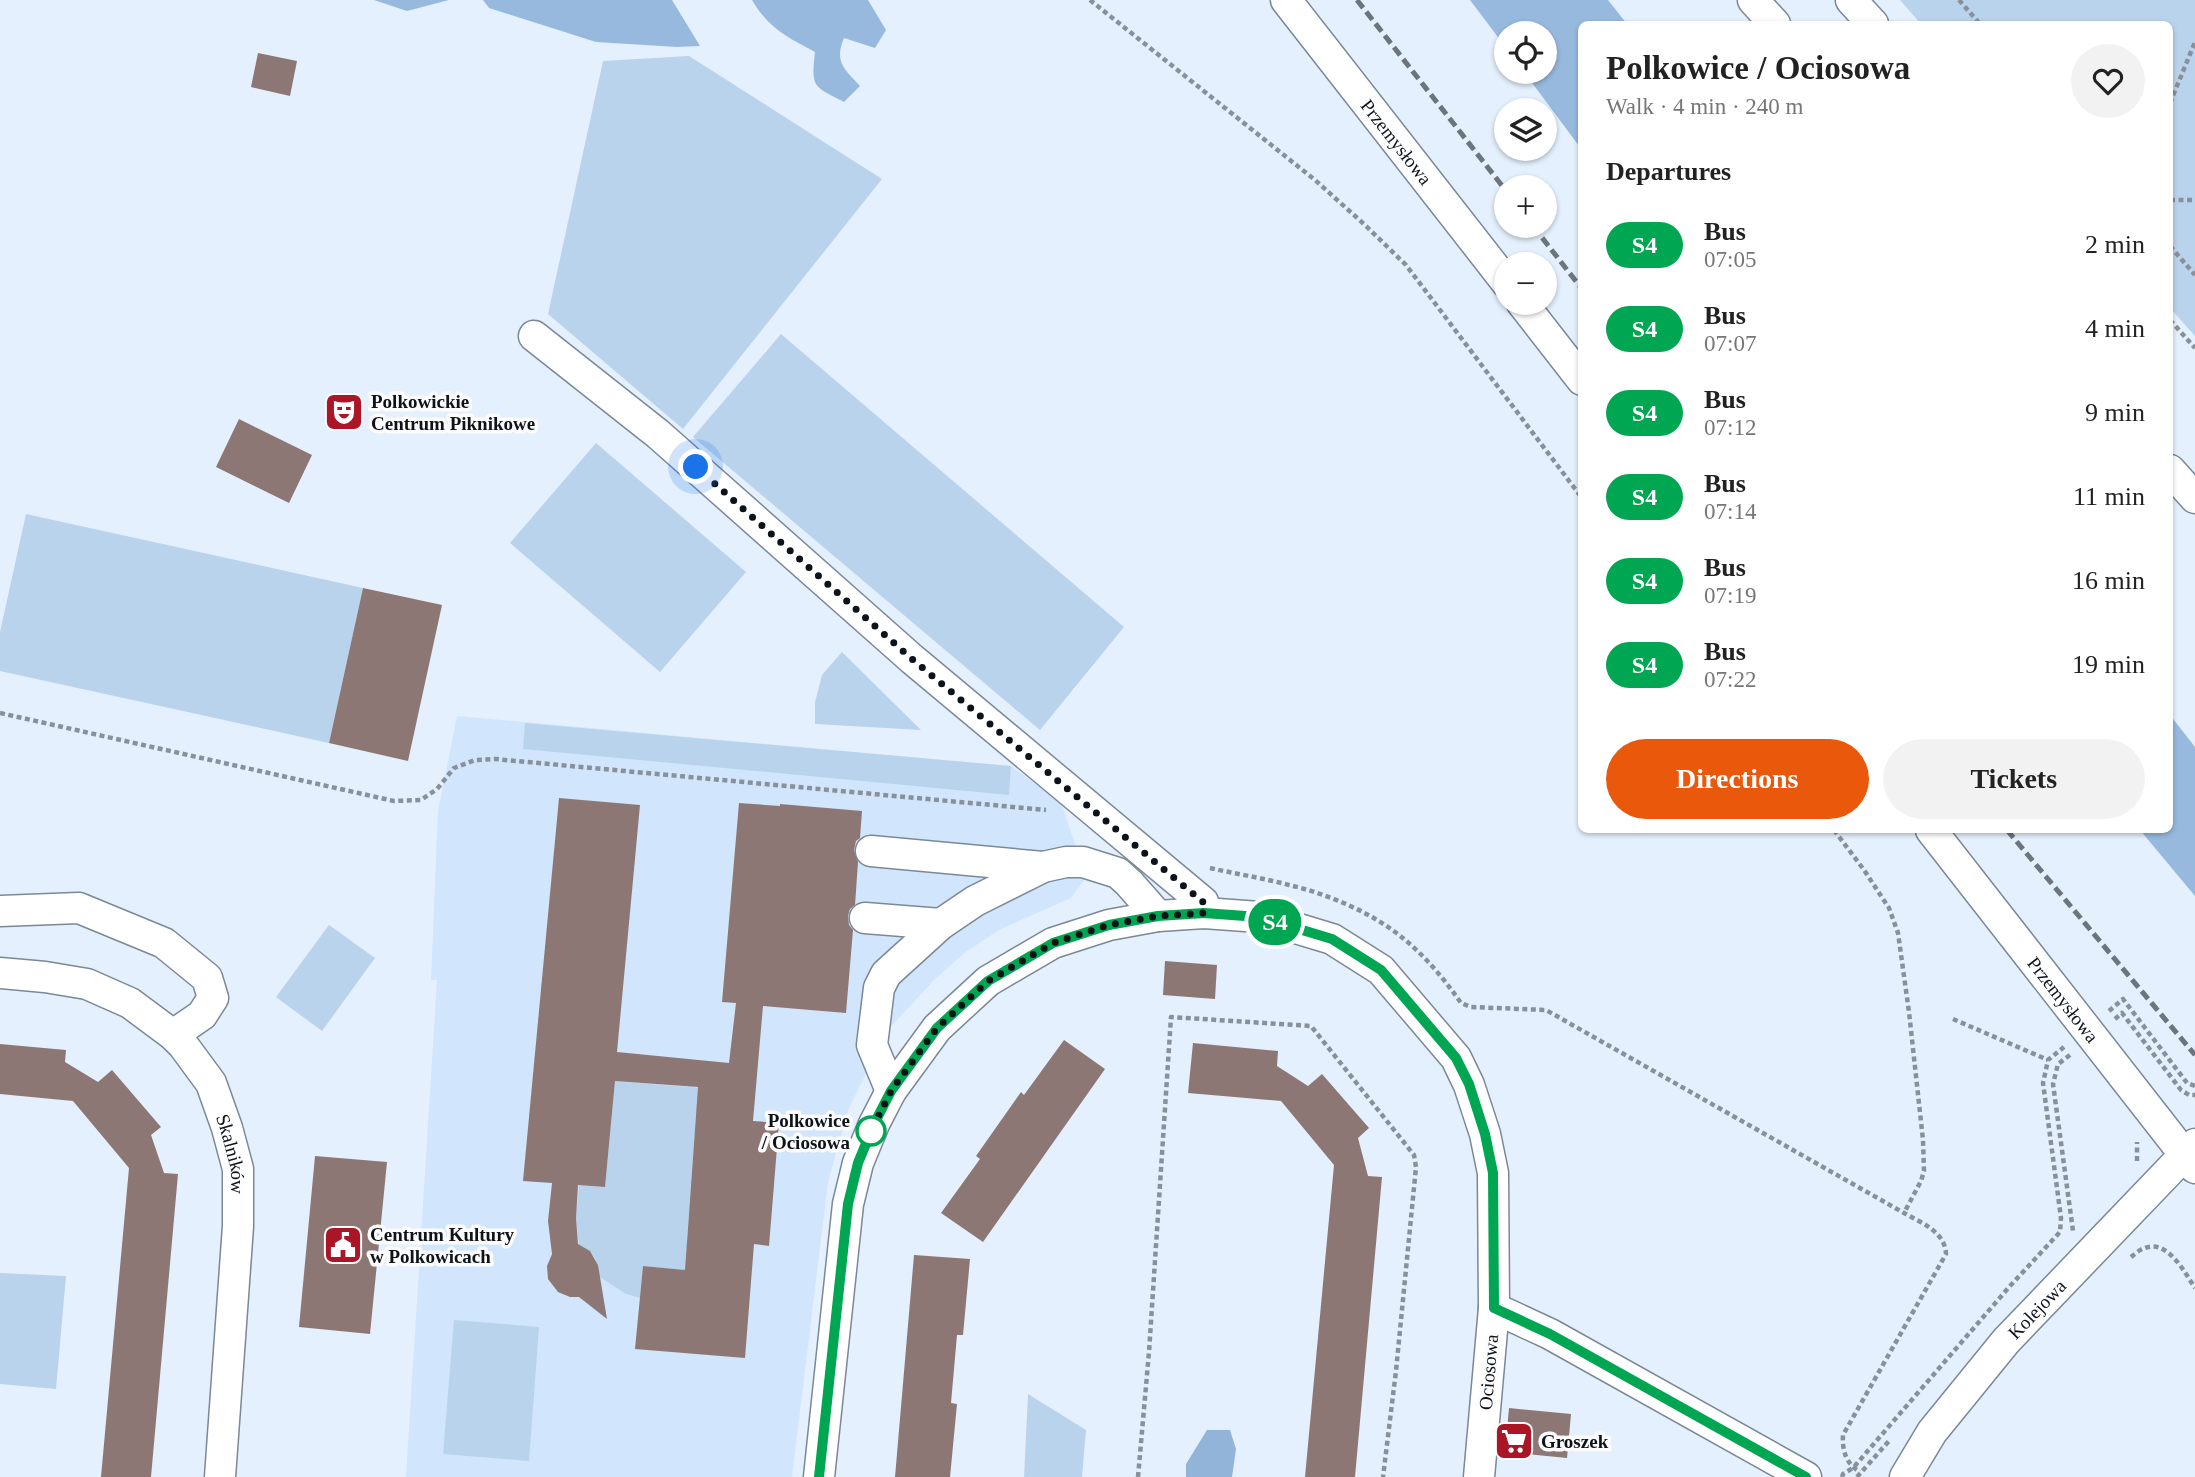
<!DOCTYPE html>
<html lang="en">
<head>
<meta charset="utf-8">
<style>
  body { margin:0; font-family:Georgia,serif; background:#f2f2f2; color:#222; height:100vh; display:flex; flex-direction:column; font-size:26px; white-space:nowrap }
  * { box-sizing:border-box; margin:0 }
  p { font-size:23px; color:#767676 }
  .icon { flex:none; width:38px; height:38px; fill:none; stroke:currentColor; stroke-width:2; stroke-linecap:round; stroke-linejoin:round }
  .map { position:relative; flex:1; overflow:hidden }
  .drawer { position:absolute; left:1578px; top:21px; width:595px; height:812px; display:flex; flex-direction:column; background:#fff; border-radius:10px; box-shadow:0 2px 5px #0004 }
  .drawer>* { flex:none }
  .badge { padding:0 14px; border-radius:23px; font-size:24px; line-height:46px }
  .tools { position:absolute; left:1494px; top:21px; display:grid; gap:14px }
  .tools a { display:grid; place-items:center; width:63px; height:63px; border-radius:50%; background:#fff; box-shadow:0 2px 5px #0004; font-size:35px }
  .you { position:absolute; width:35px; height:35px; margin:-18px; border:5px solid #fff; border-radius:50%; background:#1a73e8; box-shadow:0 0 0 10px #1a73e833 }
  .map>.badge { position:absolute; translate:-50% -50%; box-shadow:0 0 0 4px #fff }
  h2 { padding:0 28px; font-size:26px; line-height:63px }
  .round { display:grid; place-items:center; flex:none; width:74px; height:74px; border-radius:37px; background:#f2f2f2 }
  .overview { display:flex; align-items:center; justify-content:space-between; height:119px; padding:0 28px }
  h1 { font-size:33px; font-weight:600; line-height:52px }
  .cta { display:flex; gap:14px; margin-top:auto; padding:14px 28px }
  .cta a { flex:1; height:80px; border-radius:42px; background:#ea580c; color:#fff; font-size:28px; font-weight:600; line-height:80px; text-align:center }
  .cta a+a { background:#f2f2f2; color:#222 }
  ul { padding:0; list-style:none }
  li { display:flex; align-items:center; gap:21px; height:84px; padding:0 28px }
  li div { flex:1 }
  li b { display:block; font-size:26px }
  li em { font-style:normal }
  li .badge { min-width:77px; font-weight:700; text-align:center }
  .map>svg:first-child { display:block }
</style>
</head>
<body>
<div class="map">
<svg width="2195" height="1477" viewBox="0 0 2195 1477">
  <rect width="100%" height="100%" fill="#e4f0fd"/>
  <polygon fill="#d1e6fc" points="457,716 1011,766 1061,802 1086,878 1071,898 1001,929 967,951 934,980 887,1031 849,1108 828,1182 792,1477 406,1477 437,980 431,980 438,811"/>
  <g fill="#bad3ec">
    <polygon points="1900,0 2195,0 2195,336 2170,308 2170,24 1921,24"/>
    <polygon points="689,56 882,179 683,429 548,314 603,61"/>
    <polygon points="781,334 1124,627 1040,730 693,437"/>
    <polygon points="596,443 746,572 660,672 510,543"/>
    <polygon points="26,514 363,588 329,743 0,671 0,632"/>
    <polygon points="842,652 921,730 815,724 815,702 822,675"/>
    <polygon points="525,723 1011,766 1009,795 523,749"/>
    <polygon points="329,925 375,958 322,1031 276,997"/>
    <path d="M615,1081l112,9 -31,26 -9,123 38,35 -82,-8 -3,32 -14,-4 -28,-18c2,-15 -5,-25 -19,-31l-3,-27 3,-33 26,2z"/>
    <polygon points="0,1273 66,1276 56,1389 0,1384"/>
    <polygon points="454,1320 539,1327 529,1461 443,1454"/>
    <polygon points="1028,1394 1086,1430 1082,1477 1024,1477"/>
  </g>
  <g fill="#97b9de">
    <polygon points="374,0 449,0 407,11"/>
    <polygon points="483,0 672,0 700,46 677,47 596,42 489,8"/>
    <path d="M752,0h116l18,30 -11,18 -31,-10c-10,24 0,31 16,48l-16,16c-31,-16 -33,-14 -29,-50 -28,-15 -46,-23 -63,-52z"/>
    <polygon points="1470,0 1608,0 1627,24 1582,24 1582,150 1524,72 1545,72 1545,33 1507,33 1507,49"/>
    <polygon points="2170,715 2195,747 2195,896 2140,830 2170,830"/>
  </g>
  <polygon fill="#91b4d8" points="1207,1430 1230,1430 1236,1449 1232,1477 1186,1477 1186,1464"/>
  <g fill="#8d7775">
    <polygon points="258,53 297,61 290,96 251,87"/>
    <polygon points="239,419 312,455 289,503 216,467"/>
    <polygon points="363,588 442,605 408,761 329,743"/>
    <polygon points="559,798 640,805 617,1052 729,1063 736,1003 722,1002 739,803 780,806 780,804 862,811 860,838 856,841 854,850 858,862 855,905 850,909 848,916 849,925 853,930 846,1013 763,1006 753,1121 779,1123 769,1246 754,1244 745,1358 635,1349 643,1266 685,1270 698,1087 615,1081 605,1187 578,1185 576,1218 578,1244 590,1251 598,1265 607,1319 579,1297 570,1297 558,1292 548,1279 547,1266 552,1254 548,1221 552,1183 523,1181"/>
    <polygon points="1165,961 1217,965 1215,999 1163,995"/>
    <polygon points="1064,1040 1105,1069 983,1242 941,1213 980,1159 976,1156 1021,1092 1024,1095"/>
    <polygon points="1193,1043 1278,1051 1277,1066 1308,1086 1322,1074 1369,1128 1358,1138 1368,1176 1382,1177 1355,1477 1305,1477 1334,1165 1281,1101 1188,1093"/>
    <polygon points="0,1044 66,1050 65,1062 98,1082 112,1070 161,1127 151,1135 164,1173 178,1174 151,1477 101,1477 129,1168 73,1101 0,1094"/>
    <polygon points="315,1156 387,1162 370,1334 299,1327"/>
    <polygon points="914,1255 970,1259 963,1335 957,1335 951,1403 957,1404 950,1477 895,1477"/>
    <polygon points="1509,1408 1571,1414 1567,1458 1505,1452"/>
  </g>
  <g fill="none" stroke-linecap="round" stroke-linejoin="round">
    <g stroke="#7a8897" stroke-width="33">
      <g id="minor">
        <path id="s1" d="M1286,0l221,283"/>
        <polyline points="1753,0 1775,24"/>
        <polyline points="1851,0 1873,24"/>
        <polyline points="1522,303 1582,380"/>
        <polyline points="534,336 658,434 912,659 1203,902 1204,913"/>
        <polyline points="2170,470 2195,498"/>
        <path id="s2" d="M1931,830l264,338"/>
        <polyline points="871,851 1043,867"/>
        <polyline points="0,911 79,908 164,943 207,978 213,998 202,1015 173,1035"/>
        <polyline points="865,918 941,924"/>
        <path id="s3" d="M0,973l45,4 42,7 43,19 43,32 10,10 28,38 16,45 11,41v57l-18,251"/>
        <polyline points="891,1091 872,1045 879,988 886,974 941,924 975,901 1043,867 1066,862 1083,862 1118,873 1129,883 1158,916"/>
        <polyline points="1494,1308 1550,1334 1806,1477"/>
        <polyline points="819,1477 848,1204 858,1163 874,1124 891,1091 937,1028 988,981 1053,943 1109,925 1158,916 1204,913 1259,917 1332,939 1381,970 1456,1058 1469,1085 1485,1134 1493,1173 1494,1308 1479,1477"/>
        <path id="s4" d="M1905,1477l27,-45 74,-91 189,-197"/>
      </g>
    </g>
    <g stroke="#88919b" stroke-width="4.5" stroke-dasharray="5 3.5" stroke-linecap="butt">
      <polyline points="1090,0 1315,180 1365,225 1406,265 1582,498"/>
      <polyline points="1959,0 1980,24"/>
      <polyline points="2170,103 2195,42"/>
      <polyline points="2170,200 2195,200"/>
      <polyline points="2170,246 2195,275"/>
      <polyline points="2170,320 2195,348"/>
      <polyline points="0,713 394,801 421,800 437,789 454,768 475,760 495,759 1046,810"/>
      <polyline points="1834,830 1864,870 1889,908 1898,933 1909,1012 1923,1140 1924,1171 1921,1181 1904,1213"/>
      <path d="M1210,868c26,6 53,10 79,17 39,9 84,28 115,54 22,18 41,41 57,64l10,4 75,3 358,203c18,10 41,19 42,41l-103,181c-1,15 3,29 17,37"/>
      <polyline points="2109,1011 2123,999 2187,1083 2195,1086"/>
      <polyline points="1953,1019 2048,1060"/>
      <polyline points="2115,1019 2122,1013 2181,1090 2189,1095 2195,1095"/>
      <polyline points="2070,1055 2058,1064 2053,1084 2073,1231"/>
      <polyline points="2137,1161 2137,1142"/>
      <path d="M2131,1257c4,-3 9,-8 14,-9 23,-9 40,25 50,40"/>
      <polyline points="1138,1477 1149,1352 1171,1017 1311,1026 1414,1155 1416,1167 1396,1371 1383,1477"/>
      <polyline points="1842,1477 1843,1474 1853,1468 2010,1286 2060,1232 2061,1218 2043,1083 2048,1060 2064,1047"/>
      <polyline points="1857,1477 1889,1441"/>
    </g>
    <use href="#minor" stroke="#fff" stroke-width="30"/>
    <g stroke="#6c757e" stroke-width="5" stroke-dasharray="10 5" stroke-linecap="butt">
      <polyline points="1357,0 1507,192"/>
      <polyline points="1533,226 1582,289"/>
      <polyline points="2007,830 2195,1055"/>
    </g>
  </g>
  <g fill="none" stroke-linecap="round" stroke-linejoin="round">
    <g stroke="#fff" stroke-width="16">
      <polyline id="line" points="819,1477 848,1204 858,1163 874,1124 891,1091 937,1028 988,981 1053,943 1109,925 1158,916 1204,913 1259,917 1332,939 1381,970 1456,1058 1469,1084 1485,1134 1493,1173 1494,1308 1550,1334 1806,1477"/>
    </g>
    <use href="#line" stroke="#00a651" stroke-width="10"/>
    <polyline stroke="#0d1318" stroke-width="7" stroke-dasharray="0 12.6" points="696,467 912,659 1203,902 1204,913 1158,916 1109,925 1053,943 988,981 937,1028 891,1091 871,1131"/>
  </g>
  <defs>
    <g id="theatre-square" transform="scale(2.0125)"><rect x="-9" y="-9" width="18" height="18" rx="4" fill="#ab1627" stroke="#fcfcfc"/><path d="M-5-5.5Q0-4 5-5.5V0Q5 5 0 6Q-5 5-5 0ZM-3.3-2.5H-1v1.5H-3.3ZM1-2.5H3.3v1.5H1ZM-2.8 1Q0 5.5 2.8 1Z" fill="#fff"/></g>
    <g id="civic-square" transform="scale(2.0125)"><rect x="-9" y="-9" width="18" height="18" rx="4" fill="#ab1627" stroke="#fcfcfc"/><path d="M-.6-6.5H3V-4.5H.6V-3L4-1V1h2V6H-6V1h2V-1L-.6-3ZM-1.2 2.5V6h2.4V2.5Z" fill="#fff"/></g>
    <g id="supermarket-square" transform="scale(2.0125)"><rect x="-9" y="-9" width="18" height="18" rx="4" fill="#ab1627" stroke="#fcfcfc"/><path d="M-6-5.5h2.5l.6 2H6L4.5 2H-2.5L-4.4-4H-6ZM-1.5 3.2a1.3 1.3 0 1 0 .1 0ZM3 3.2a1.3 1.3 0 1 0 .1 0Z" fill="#fff"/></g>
  </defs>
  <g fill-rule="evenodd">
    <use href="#theatre-square" x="344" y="412"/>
    <use href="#civic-square" x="343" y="1245"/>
    <use href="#supermarket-square" x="1514" y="1441"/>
  </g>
  <circle fill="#fff" stroke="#00a651" stroke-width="3.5" cx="871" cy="1131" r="14"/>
  <g text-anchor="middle" stroke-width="7" stroke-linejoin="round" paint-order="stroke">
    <g font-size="19" fill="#0d1318" stroke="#fcfcfc">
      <text dy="7" stroke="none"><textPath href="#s1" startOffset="180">Przemysłowa</textPath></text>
      <text dy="7" stroke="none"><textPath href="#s2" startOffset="215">Przemysłowa</textPath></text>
      <text dy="7" stroke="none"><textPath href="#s3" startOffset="324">Skalników</textPath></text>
      <text dy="7" stroke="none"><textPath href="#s4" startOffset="214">Kolejowa</textPath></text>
      <text transform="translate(1488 1372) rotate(-85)" y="7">Ociosowa</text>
    </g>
    <g font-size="19" font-weight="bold" fill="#0d1318" stroke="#fcfcfc" text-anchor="start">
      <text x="371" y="408">Polkowickie<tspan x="371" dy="22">Centrum Piknikowe</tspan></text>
      <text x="370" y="1241">Centrum Kultury<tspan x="370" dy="22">w Polkowicach</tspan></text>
      <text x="1541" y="1448">Groszek</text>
    </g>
    <g font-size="19" font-weight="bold" fill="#0d1318" stroke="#fcfcfc" text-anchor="end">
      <text x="850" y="1127">Polkowice<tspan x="850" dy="22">/ Ociosowa</tspan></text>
    </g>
  </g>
</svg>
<div class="tools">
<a><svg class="icon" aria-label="locate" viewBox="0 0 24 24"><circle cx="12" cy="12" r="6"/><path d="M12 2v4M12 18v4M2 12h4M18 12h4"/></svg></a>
<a><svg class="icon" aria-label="layers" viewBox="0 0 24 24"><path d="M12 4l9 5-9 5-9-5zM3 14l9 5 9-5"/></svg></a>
<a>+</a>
<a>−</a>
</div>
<div class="you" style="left:696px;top:467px"></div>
<b class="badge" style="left:1275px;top:922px;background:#00a651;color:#fff">S4</b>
<section class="drawer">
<div class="overview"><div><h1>Polkowice / Ociosowa</h1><p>Walk · 4 min · 240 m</p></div><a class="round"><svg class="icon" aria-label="heart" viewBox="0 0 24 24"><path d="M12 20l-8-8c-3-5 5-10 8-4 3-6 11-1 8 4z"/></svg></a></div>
<h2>Departures</h2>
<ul>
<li><span class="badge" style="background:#00a651;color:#fff">S4</span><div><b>Bus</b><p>07:05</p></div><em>2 min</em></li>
<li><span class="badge" style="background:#00a651;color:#fff">S4</span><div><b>Bus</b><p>07:07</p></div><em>4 min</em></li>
<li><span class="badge" style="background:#00a651;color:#fff">S4</span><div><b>Bus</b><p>07:12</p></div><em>9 min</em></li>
<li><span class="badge" style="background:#00a651;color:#fff">S4</span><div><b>Bus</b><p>07:14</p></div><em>11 min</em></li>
<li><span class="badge" style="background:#00a651;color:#fff">S4</span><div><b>Bus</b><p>07:19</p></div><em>16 min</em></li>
<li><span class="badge" style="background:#00a651;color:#fff">S4</span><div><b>Bus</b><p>07:22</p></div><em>19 min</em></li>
</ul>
<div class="cta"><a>Directions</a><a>Tickets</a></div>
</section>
</div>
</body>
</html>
